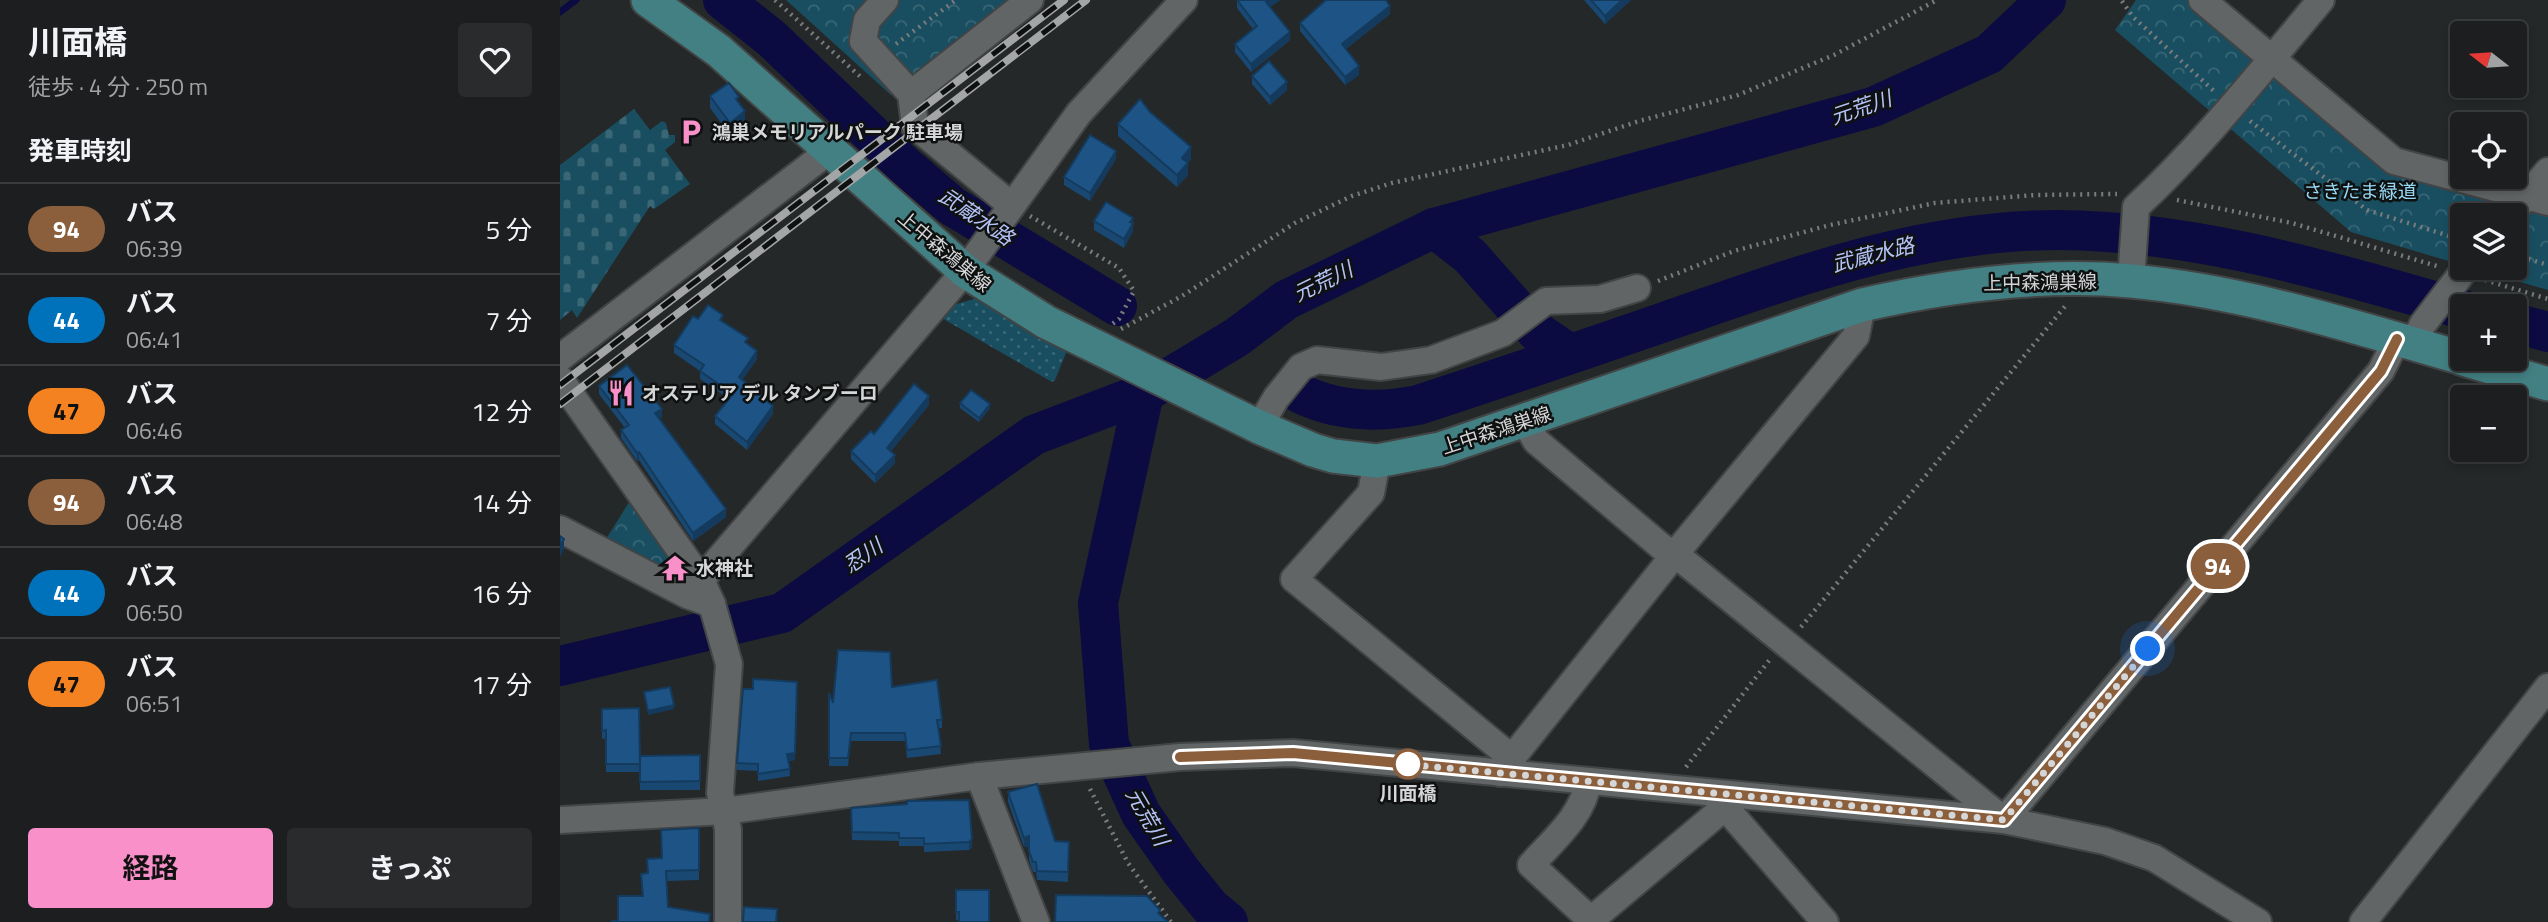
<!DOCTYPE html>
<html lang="ja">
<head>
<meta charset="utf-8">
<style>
  body { margin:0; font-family:"Titillium Web","Noto Sans JP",sans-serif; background:#292b2c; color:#f1f3f6; height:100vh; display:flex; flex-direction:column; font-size:26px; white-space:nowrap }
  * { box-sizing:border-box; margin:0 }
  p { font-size:23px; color:#a0a2a4 }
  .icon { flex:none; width:38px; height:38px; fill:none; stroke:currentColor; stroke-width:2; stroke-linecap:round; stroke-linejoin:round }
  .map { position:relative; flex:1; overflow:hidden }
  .panel { display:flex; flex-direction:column; background:#1c1e1f; width:560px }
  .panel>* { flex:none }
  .badge { padding:0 14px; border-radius:23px; font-size:24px; line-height:46px }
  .needle { width:46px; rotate:287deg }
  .controls { position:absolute; left:1890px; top:21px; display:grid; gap:14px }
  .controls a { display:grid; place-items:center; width:77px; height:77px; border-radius:7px; background:#1c1e1f; box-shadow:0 4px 10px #0003,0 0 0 2px #3a3c3d; font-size:35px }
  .you { position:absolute; width:35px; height:35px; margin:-18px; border:5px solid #fff; border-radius:50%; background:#1a73e8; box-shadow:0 0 0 10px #1a73e833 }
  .map>.badge { position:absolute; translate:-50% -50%; box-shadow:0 0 0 4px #fff }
  h2 { padding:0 28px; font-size:26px; line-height:63px }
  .round { display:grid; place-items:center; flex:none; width:74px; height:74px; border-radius:7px; background:#292b2c }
  .overview { display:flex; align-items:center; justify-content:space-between; height:119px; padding:0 28px }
  h1 { font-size:33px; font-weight:700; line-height:52px }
  .cta { display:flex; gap:14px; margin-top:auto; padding:14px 28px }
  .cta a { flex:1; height:80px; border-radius:7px; background:#f990ca; color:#111; font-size:28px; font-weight:700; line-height:80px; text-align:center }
  .cta a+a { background:#292b2c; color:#f1f3f6 }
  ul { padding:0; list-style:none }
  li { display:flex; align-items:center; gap:21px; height:91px; padding:0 28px; border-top:2px solid #3a3c3d }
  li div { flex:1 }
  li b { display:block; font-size:26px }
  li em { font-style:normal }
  li .badge { min-width:77px; font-weight:700; text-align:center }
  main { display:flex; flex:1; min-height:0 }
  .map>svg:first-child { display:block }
</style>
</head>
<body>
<main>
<section class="panel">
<div class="overview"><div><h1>川面橋</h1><p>徒歩 · 4 分 · 250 m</p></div><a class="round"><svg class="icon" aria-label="heart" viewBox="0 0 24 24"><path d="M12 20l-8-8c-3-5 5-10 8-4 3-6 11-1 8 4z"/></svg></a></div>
<h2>発車時刻</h2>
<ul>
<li><span class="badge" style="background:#8b5e3c;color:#fff">94</span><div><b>バス</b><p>06:39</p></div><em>5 分</em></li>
<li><span class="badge" style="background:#0072bc;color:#fff">44</span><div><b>バス</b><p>06:41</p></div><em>7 分</em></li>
<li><span class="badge" style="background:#f58220;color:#111">47</span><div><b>バス</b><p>06:46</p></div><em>12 分</em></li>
<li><span class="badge" style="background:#8b5e3c;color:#fff">94</span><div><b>バス</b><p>06:48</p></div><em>14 分</em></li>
<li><span class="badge" style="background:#0072bc;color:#fff">44</span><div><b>バス</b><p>06:50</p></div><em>16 分</em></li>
<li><span class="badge" style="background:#f58220;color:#111">47</span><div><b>バス</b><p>06:51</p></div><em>17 分</em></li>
</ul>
<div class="cta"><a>経路</a><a>きっぷ</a></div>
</section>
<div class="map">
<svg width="1988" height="922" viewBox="0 0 1988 922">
  <defs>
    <pattern id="grass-dots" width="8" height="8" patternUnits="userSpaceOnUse" patternTransform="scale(1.75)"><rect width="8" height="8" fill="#184e60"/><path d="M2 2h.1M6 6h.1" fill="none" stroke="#396776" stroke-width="1.8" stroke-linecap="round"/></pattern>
    <pattern id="cemetery-stones" width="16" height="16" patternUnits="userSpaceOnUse" patternTransform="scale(1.75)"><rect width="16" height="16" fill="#184e60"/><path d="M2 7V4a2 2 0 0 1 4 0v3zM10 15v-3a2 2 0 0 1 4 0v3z" fill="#396776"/></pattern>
    <pattern id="park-crowns" width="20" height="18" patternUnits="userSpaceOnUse" patternTransform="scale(1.75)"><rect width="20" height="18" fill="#184e60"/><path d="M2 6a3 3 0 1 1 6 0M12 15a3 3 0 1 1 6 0" fill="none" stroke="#396776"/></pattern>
  </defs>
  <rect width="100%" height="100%" fill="#252829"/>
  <polygon fill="url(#grass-dots)" points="417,298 508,348 495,380 492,382 380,317 390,306"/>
  <polygon fill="url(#cemetery-stones)" points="74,109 90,130 102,121 106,123 109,135 115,135 115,142 105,150 130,184 94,209 90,206 17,318 12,310 0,320 0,165"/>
  <g fill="url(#park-crowns)">
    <polygon points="226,0 454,0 331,95"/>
    <polygon points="1576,0 1629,0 1837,172 1988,214 1988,290 1910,268 1955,268 1955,215 1902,215 1902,265 1791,232 1555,30"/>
    <polygon points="71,499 116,563 107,578 43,544"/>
  </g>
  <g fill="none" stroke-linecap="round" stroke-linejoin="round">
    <polyline stroke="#0b0b41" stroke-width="7" points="0,12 16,0"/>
    <g stroke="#0b0b41" stroke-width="40">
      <polyline points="163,0 211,38 343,164 392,206 557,306"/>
      <polyline points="874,228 910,256 977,332 1010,354"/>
      <polyline points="1955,323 1988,332"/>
      <polyline points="584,393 538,603 549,744 581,814 621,871 651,908 668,922"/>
      <path d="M741,394c38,18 77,19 117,11 93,-30 185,-62 278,-94 118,-41 235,-81 363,-81 139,1 271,42 403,79"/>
      <polyline points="0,666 222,613 474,435 584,393 677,337 726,300 874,228 1313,107 1429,54 1486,0"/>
    </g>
    <g stroke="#424445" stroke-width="30">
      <g id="minor">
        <polyline points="325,0 307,20 303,41 351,94 355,126 451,205"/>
        <polyline points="1642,0 1834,161 1988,202"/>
        <polyline points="351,94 470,0"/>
        <polyline points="1950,215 1988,171"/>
        <path d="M1571,281l5,-74c68,-63 125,-136 185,-207"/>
        <polyline points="1853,344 1863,324 1906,268"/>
        <polyline points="0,358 269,151"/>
        <polyline points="0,379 141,580 152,604 169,664 160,793 168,829 168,922"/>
        <polyline points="965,422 976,441 1103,548 1115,554 1444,820"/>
        <polyline points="699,427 716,398 741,367 757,360 821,367 871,360 943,333 986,301 1040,299 1077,288"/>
        <polyline points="817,461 811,493 734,579 952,758"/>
        <polyline points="0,529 127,595 152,604"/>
        <polyline points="141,580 405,271 519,113 624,0"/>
        <polyline points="940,773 1115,554 1296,336 1302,305"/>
        <polyline points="419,776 476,922"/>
        <path d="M1028,782c-5,34 -35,58 -57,83l60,55 134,-113 1,-12"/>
        <polyline points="1165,807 1265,922"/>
        <polyline points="0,820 165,811 419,776 620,757 733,753 1444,820 1545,841 1594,858 1698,922"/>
        <polyline points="1444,820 1821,371 1837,339"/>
        <polyline points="1803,922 1988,687"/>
      </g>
    </g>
    <g stroke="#424445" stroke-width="37">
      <g id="major">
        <path d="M88,0l71,51 246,220 81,51 213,105 54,23 20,6 44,5 63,-12 422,-144c88,-20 178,-32 269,-24 112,10 224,46 331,77"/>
        <polyline points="1903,359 1988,384"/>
      </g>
    </g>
    <g stroke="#797b7c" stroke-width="4.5" stroke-dasharray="2 5" stroke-linecap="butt">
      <polyline points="215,0 303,79"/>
      <polyline points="1562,1 1573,17 1654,91"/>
      <polyline points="336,44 396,0"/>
      <polyline points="1690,121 1807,210 1902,240"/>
      <polyline points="1617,200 1732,223 1880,267"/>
      <polyline points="470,216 559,268 574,291 559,319 551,325"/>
      <polyline points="1955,255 1988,265"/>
      <polyline points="1925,280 1988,299"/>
      <polyline points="1098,281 1174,251 1270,225 1375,203 1475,195 1557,194"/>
      <polyline points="561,329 622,296 735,223 792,196 832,183 1008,145 1079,121 1178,95 1274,55 1377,0"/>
      <polyline points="1241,627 1507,304"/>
      <polyline points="1126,767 1211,658"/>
      <polyline points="530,789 568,863 611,922"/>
    </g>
    <use href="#minor" stroke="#616566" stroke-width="26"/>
    <use href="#major" stroke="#428083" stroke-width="33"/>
    <g stroke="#a3a5a6" stroke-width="8">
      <g id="rail">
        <polyline points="0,385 504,0"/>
        <polyline points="0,404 526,0"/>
      </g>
    </g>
    <use href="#rail" stroke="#0f1111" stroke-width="5" stroke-dasharray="16" stroke-linecap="butt"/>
  </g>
  <g fill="#194872">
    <polygon points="677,0 720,0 710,7 730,40 691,72 675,52 675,44 693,29 677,8"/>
    <polygon points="1024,0 1071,0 1045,24"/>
    <polygon points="830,14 786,49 799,75 785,85 740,31 740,23"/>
    <polygon points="692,76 727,90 710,105 692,84"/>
    <polygon points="150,96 179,103 185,123 170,135 150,108"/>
    <polygon points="558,124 631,159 628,163 628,175 617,187 558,136"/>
    <polygon points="556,159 530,201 504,185 504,177"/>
    <polygon points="534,221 573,223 573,231 564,248 534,230"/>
    <polygon points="138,319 163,322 188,344 197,359 182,380 213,414 187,450 155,424 155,416 169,399 140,379 140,371 114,353 114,345"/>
    <polygon points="39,386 102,417 99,418 166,517 133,541 79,460 77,461 61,438 61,430 65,428 39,394"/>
    <polygon points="400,403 430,408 419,422 400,408"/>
    <polygon points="369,405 331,451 335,463 315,483 291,459 291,451 314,434"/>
    <polygon points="193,689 235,760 229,761 230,776 198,781 198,771 177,770 177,763"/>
    <polygon points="269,693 273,703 382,720 382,728 378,728 381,754 347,758 345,741 291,741 288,766 269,766"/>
    <polygon points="79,708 80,772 46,772 46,738 42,739 42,709"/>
    <polygon points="140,755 140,790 80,790 80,756"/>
    <polygon points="448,792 495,841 509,851 508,882 477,880 476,872 473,872 469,860 469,846 464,847 448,802"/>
    <polygon points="409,800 412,847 409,850 364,852 364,846 339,846 339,841 292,840 291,808"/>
    <polygon points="139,828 139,880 107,881 108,907 150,922 58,921 82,896 81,874 88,873 101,858"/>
    <polygon points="396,890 429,890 399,920 396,920"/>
  </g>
  <g fill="#143b5d">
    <polygon points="708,0 720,0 706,10 706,2"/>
    <polygon points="1062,0 1071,0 1045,24 1045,16"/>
    <polygon points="830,6 830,14 782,52 782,44"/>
    <polygon points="730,32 730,40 691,72 691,64"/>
    <polygon points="799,66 799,75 785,85 785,77"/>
    <polygon points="727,82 727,90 710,105 710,97"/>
    <polygon points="185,111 185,123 170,135 170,123"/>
    <polygon points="631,147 631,159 625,167 628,163 628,175 617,187 617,175 622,158"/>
    <polygon points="556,151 556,159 530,201 530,193"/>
    <polygon points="573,218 573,231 564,248 564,239"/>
    <polygon points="197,351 197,359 179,385 179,377"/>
    <polygon points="369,396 369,405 327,456 327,448"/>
    <polygon points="430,404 430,408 419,422 419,418"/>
    <polygon points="213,406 213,414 187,450 187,442"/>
    <polygon points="102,409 102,417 95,421 95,413"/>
    <polygon points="79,452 79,460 77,461 77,453"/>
    <polygon points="335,455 335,463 315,483 315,475"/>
    <polygon points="166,509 166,517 133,541 133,533"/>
    <polygon points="4,539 4,549 0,557 0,547"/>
    <polygon points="237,682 235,760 227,761 227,754"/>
    <polygon points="114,705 114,709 88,715 88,711"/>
    <polygon points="469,836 469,846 464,847 464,838"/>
    <polygon points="412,839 412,847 409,850 409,842"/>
  </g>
  <g fill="#1d5485" stroke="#143b5d" stroke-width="2">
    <polygon points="677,0 708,0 706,2 730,32 691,64 675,44 697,26"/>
    <polygon points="766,0 826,0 830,6 782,44 799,66 785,77 740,23"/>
    <polygon points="1031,0 1062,0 1045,16"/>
    <polygon points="709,61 727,82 710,97 692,76"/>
    <polygon points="169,83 179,97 176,99 185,111 170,123 150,96"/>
    <polygon points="580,99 590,112 631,147 622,158 628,163 617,175 558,124"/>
    <polygon points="530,135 556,151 530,193 504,177"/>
    <polygon points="546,202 573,218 570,222 573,223 564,239 534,221"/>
    <polygon points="148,305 163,315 160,320 188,338 185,342 197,351 179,377 213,406 187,442 155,416 173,394 140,371 144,365 114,345 133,316 138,319"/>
    <polygon points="67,365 102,409 95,413 166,509 133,533 79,452 77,453 61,430 69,425 39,386"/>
    <polygon points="354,384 369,396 327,448 335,455 315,475 291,451 311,431 314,434"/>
    <polygon points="411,390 430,404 419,418 400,403"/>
    <polygon points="0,536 4,539 0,547"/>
    <polygon points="278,650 330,652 332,687 377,680 382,720 377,720 381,746 347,750 345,733 291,733 288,758 269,758 269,693 273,703"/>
    <polygon points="193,679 237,682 235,753 227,754 230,769 198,774 198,764 177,763 183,689 193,689"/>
    <polygon points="110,687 114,705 88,711 84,692"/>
    <polygon points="79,708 80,764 46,764 46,730 42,731 42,709"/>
    <polygon points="140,755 140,781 80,782 80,756"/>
    <polygon points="477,784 495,841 509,842 508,872 477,871 476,862 473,862 469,851 469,836 464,838 448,792"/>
    <polygon points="409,800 412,839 409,842 364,844 364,838 339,838 339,833 292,832 291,808 347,804 347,801"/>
    <polygon points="139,828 139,870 106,871 108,907 150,914 149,922 52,922 52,921 58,921 58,896 83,896 81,874 88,873 87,859 102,858 101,830"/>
    <polygon points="396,890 429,890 429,922 399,922 399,912 396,912"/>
    <polygon points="496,895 587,896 600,910 598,913 608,922 495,922"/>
    <polygon points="184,907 217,909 216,922 183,922"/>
  </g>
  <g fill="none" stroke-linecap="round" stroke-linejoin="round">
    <g stroke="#fff" stroke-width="16">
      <polyline id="line" points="620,757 733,753 1444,820 1821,371 1837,339"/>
    </g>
    <use href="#line" stroke="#8b5e3c" stroke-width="10"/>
    <polyline stroke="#d5d6d7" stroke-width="7" stroke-dasharray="0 12.6" points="848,764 844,764 1444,820 1588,649"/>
  </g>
  <defs>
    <g id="parking-bare" transform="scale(2.1)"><path d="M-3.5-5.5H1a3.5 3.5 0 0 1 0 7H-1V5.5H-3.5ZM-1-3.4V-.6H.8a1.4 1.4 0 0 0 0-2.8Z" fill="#f990ca" stroke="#0f1111" stroke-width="2.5" paint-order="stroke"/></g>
    <g id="restaurant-bare" transform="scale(2.1)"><path d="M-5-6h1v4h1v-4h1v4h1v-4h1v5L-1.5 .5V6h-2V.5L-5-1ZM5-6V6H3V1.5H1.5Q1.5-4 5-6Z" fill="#f990ca" stroke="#0f1111" stroke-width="2.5" paint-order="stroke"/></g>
    <g id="temple-bare" transform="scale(2.1)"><path d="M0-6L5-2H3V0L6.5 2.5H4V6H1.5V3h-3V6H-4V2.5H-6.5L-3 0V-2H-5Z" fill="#f990ca" stroke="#0f1111" stroke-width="2.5" paint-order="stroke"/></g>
  </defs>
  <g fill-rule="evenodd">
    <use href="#parking-bare" x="131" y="132"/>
    <use href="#restaurant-bare" x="61" y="393"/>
    <use href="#temple-bare" x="115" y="568"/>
  </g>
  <circle fill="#fff" stroke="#8b5e3c" stroke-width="3.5" cx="848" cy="764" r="14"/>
  <g text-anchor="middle" stroke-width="5" stroke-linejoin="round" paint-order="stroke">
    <g font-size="19" font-weight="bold" fill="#d5d6d7" stroke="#0f1111" text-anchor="start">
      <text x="152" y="139">鴻巣メモリアルパーク 駐車場</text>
      <text x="82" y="400">オステリア デル タンブーロ</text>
      <text x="136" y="575">水神社</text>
    </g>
    <g font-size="19" fill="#96d9f4" stroke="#0f1111">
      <text x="1800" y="198">さきたま緑道</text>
    </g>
    <g font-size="19" fill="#d5d6d7" stroke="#0f1111">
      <text transform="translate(385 251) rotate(40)" y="7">上中森鴻巣線</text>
      <text transform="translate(1480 282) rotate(-1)" y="7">上中森鴻巣線</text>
      <text transform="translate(936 430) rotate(-18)" y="7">上中森鴻巣線</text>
    </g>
    <g font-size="19" font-weight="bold" fill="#d5d6d7" stroke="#0f1111">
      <text x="848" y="800">川面橋</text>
    </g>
    <g font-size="21" font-style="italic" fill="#b4c2f7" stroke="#0f1111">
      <text transform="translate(1301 108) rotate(-19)" y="7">元荒川</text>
      <text transform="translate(416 217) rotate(34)" y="7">武蔵水路</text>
      <text transform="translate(1313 255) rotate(-14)" y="7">武蔵水路</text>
      <text transform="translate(763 282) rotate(-26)" y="7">元荒川</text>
      <text transform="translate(303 556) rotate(-35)" y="7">忍川</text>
      <text transform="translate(587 817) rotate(60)" y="7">元荒川</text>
    </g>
  </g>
</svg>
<div class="controls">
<a><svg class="needle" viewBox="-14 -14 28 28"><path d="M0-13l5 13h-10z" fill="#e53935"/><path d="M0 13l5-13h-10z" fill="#a0a2a4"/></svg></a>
<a><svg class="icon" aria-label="locate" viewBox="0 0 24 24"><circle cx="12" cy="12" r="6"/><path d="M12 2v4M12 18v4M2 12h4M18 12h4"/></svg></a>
<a><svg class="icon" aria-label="layers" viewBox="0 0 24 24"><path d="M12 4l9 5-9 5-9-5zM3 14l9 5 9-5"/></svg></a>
<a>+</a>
<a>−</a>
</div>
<div class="you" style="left:1588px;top:649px"></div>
<b class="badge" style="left:1658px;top:566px;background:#8b5e3c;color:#fff">94</b>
</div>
</main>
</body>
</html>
